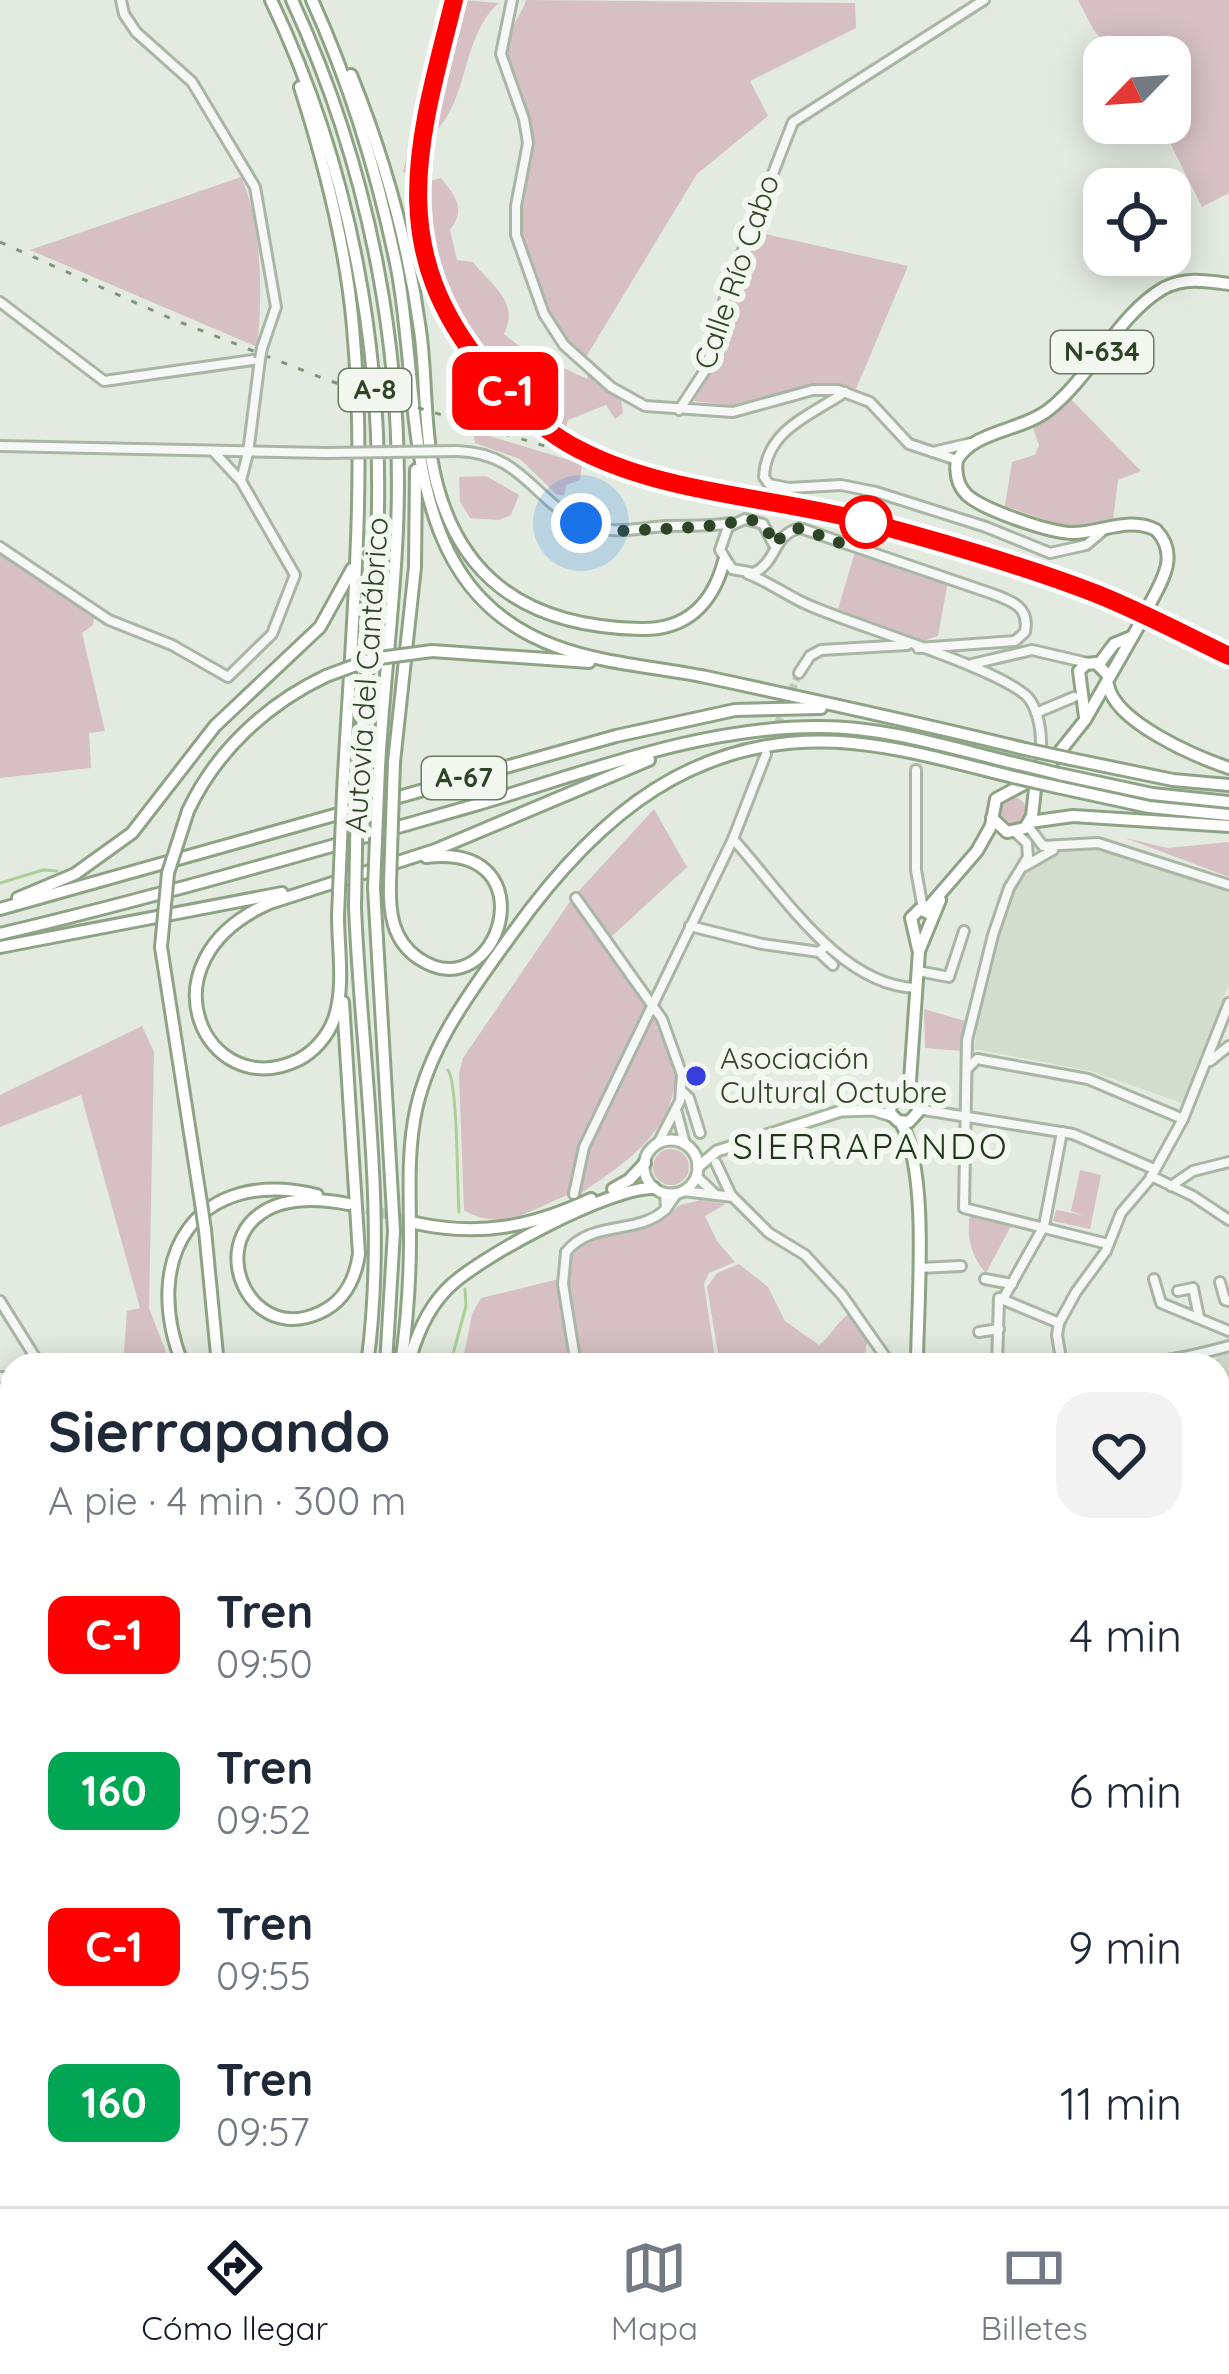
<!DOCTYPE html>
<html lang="es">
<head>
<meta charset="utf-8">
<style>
  body { margin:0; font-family:Quicksand,sans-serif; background:#f2f2f3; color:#1f2937; height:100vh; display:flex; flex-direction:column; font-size:45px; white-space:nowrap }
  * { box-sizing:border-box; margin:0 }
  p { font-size:39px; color:#747a83 }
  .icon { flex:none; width:66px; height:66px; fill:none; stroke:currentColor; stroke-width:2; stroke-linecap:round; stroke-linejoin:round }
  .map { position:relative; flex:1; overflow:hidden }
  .drawer { position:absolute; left:0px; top:1353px; width:1230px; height:855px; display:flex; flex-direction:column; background:#fff; border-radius:36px 36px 0 0; box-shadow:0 6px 30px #0003 }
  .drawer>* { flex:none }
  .badge { padding:0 24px; border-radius:18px; font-size:42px; line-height:78px }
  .needle { width:78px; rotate:245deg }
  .buttons { position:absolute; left:1083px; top:36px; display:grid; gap:24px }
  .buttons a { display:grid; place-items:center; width:108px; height:108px; border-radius:24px; background:#fff; box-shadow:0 6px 30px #0003; font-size:60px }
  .you { position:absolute; width:60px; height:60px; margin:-30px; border:9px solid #fff; border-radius:50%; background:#1a73e8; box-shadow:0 0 0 18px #1a73e833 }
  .map>.badge { position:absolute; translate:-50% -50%; box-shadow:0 0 0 6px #fff }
  .round { display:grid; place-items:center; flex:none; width:126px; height:126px; border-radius:36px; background:#f2f2f3 }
  .summary { display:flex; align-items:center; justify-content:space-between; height:204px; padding:0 48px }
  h1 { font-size:57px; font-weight:700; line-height:90px }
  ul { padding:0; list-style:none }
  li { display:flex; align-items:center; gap:36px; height:156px; padding:0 48px }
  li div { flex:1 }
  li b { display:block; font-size:45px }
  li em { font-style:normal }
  li .badge { min-width:132px; font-weight:700; text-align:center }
  .menu { display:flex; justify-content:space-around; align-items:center; height:168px; border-top:3px solid #e0e1e3; background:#fff; font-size:33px; color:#747a83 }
  .menu a { display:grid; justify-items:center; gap:6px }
  .menu .current { color:#111827 }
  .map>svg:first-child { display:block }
</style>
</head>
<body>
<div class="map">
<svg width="1229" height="2206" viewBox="0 0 1229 2206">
  <rect width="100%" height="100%" fill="#e3ebe0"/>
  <g fill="#d2ddce">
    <polygon points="1082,847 1100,849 1229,893 1229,984 1182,1103 1090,1071 974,1049 983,990 1015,887 1039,860 1058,851"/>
    <polygon points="1229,1352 1229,1570 1218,1518 1218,1365 1213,1365 1219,1354"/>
  </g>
  <g fill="#d6c0c3">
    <polygon points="443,0 449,0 415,130 411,176 403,172"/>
    <path d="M462,0l37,3c-40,34 -28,104 -72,136z"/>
    <path d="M526,0l329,3 1,25 -106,53 18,35 -71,58 -111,183c-36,-30 -67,-89 -67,-137 0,-28 15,-54 14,-82 -2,-33 -30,-63 -25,-97 2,-16 14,-26 18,-41z"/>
    <polygon points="1078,0 1229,0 1229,193 1202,207 1160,123 1170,123 1170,57 1116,57 1093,29"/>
    <path d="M241,177c21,45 22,121 16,170l-227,-97z"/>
    <path d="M441,178c15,19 25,30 9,52l7,30 16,2c19,24 47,40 31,72l19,15 64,30 1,-7 33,27 2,14 -8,6 -9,-14 -38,15 -3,12c-80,-56 -151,-147 -140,-250z"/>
    <path d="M756,232l152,34 -52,123 -45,-3 -75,20 -42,-5c29,-53 40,-113 62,-169z"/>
    <polygon points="1069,397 1141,471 1118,480 1113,521 1066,527 1005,506 1012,462 1035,455 1039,445 1032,425"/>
    <polygon points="473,431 582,464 580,480 566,485 564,496 556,494 520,459 475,443"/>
    <polygon points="486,476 519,495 511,515 499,520 470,518 460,502 459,477"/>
    <polygon points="0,549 95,612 93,625 82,633 105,731 89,733 91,768 0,778"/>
    <polygon points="855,552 948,581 938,636 923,641 838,609"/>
    <circle cx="1012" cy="811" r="14"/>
    <polygon points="654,809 687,867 610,938 577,893"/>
    <polygon points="1125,838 1168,848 1229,842 1229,877"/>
    <path d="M571,900l76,104 -65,143 -12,47c-35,13 -67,40 -106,16l-5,-137 4,-15z"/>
    <polygon points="924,1009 965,1021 962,1051 925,1048"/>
    <path d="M652,1011l8,14 -6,3 7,-1 18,63 -6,1c-6,46 -60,81 -95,104l8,-45z"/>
    <polygon points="142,1026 154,1052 149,1308 171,1365 123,1365 127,1311 140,1308 81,1095 0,1127 0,1095"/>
    <circle cx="671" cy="1167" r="18"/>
    <polygon points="1080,1170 1101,1175 1090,1229 1053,1221 1056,1210 1083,1215 1071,1211"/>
    <polygon points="701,1200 726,1204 705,1216 717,1241 735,1262 709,1273 704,1284 716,1365 580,1365 565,1280 566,1258 588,1237 640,1229 659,1222 680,1205"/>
    <path d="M970,1215l42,9 -26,49c-15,-15 -20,-39 -16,-58z"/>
    <path d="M739,1264l29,23 17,34 34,24c13,-9 16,-22 31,-32l17,30 -4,22h-143l-13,-78 10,-14z"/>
    <polygon points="559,1279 573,1365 462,1365 472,1314 481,1298"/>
    <polygon points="12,1718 12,1788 0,1788 0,1720"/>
    <polygon points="1229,1844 1229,1969 1218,1982 1218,1849"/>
    <polygon points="12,1992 12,2107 0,2112 0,2001"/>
    <polygon points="92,2196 215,2196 220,2206 54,2206"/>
    <polygon points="499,2196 543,2196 554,2206 486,2206"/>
  </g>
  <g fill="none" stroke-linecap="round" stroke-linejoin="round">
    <g stroke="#accf98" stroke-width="3">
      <polyline points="0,883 43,870 57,871"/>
      <path d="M448,1070c10,15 9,115 11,142"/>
      <polyline points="450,1365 466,1306 465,1289"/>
      <polyline points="1218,1987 1229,1973"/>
      <polyline points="434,2206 441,2196"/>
    </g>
    <polyline stroke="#bfcabb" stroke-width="8" stroke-dasharray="8 4" stroke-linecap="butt" points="768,747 799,673"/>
    <polyline stroke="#bfcabb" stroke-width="10" stroke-dasharray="10 5" stroke-linecap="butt" points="352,1205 415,1222"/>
    <g stroke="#a9b6a5" stroke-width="14">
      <g id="minor">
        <polyline points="121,0 124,14 136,32 192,82 255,187 276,307 262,348"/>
        <polyline points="512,0 501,54 524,119 528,143 516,206 516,235 544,314 564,345 611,387 645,406 733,412 813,390 838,390 870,402 909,444 957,460"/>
        <polyline points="0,302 104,381 260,359 248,453 241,480"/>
        <path d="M845,392c-33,23 -79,37 -81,85l5,7 20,4 52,-3 35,7 110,35 64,26 36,-8 18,-15"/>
        <polyline points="679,410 706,369 726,294 793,122 984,0"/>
        <polyline points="0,446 326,453"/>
        <path d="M457,451c66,2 76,50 126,72 28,13 54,5 83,3 22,-1 43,1 65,-3"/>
        <polyline points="933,452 971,443"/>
        <path d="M774,545l-11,-21 -18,-5 -17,8 -8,23 12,19 22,4c24,-12 18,-38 46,-45l193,66c19,7 37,13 32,38l-10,9 -97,7"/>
        <polyline points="0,547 109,620 172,645 228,677 272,634 295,575 241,481 213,451"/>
        <path d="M748,574c21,8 38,21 58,30 43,20 204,67 224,96 14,21 11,49 11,73"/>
        <polyline points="972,664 1032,650 1088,663"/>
        <polyline points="799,673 810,656 821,650 907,645"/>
        <polyline points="1036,713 1074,697"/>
        <polyline points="916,770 916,870 923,909"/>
        <polyline points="1028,826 1043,846 1098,843 1229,885"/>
        <polyline points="1015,832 1027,843 1028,857 1009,888 993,935 967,1040 964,1208 1108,1244"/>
        <path d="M733,839c47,51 106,147 183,149"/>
        <polyline points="1025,866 1053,850"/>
        <polyline points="576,898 662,1019 682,1075 680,1101 658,1143"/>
        <polyline points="690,926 762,944 819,952 826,946"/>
        <polyline points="819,952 833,965"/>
        <polyline points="918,971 949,977 964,931"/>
        <polyline points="1210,1061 1229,1046"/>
        <polyline points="967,1069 977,1059 1088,1079 1183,1119"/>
        <polyline points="683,1092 689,1098 700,1133"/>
        <polyline points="918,1109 1073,1134 1154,1169"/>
        <polyline points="677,1113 685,1144"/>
        <polyline points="716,1163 731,1195"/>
        <polyline points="696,1176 715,1194"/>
        <polyline points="1151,1176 1193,1196 1229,1220"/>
        <polyline points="1171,1186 1193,1171 1229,1162"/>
        <polyline points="683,1191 733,1197 769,1233 805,1255 842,1295 891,1365"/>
        <polyline points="665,1193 666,1209 677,1193"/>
        <polyline points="574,1194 584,1147 733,839 766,754"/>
        <polyline points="919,1268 961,1266"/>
        <polyline points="985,1279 1012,1284"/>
        <polyline points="1154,1279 1161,1303 1229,1331"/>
        <polyline points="1220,1282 1225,1300 1229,1301"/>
        <polyline points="1178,1291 1193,1288 1199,1317"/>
        <polyline points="1003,1299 1044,1226 1062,1132"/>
        <polyline points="0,1301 40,1365"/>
        <polyline points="979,1332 999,1329"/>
        <path d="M576,1365l-13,-81 3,-32c27,-33 71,-16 100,-43"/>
        <polyline points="997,1365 999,1298 1059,1323"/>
        <path d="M1023,1365c38,-5 75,-1 113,-2 31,-1 63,-9 93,-17"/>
        <polyline points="1062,1365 1057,1335 1059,1323 1076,1292 1106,1251 1121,1213 1150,1179 1183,1119 1229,1003"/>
        <polyline points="0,1377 12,1378"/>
        <polyline points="1218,1772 1229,1782"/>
        <polyline points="1218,1815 1224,1813 1229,1821"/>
        <polyline points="1218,1844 1229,1839"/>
        <polyline points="0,1896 12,1901"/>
        <polyline points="0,1913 12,1903"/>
        <polyline points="1218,2011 1229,1998"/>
        <polyline points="1218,2039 1229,2026"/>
        <polyline points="0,2117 12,2112"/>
        <polyline points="1218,2134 1229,2102"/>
        <polyline points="0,2139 12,2157"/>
        <polyline points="33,2196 37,2206"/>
        <polyline points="251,2196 260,2204 280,2196"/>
        <polyline points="564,2196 566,2206"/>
        <polyline points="697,2196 718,2206"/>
        <polyline points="0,2199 12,2194"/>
        <polyline points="287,2206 290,2196"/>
        <polyline points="770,2206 788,2196"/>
        <polyline points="933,2206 940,2196"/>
        <polyline points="1055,2206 1057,2196"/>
        <polyline points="1095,2206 1104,2196"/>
      </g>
    </g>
    <g stroke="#a5b89e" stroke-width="15">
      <g id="major">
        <circle cx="671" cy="1167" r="27"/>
        <polyline points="698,1167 717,1151 841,1111 873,1110 891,1116"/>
        <polyline points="1218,1642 1229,1639"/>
        <polyline points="1218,2193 1226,2206"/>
        <polyline points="383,2206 391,2196"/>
        <polyline points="986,2206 1005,2196"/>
      </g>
    </g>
    <g stroke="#8ea386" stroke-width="16">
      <g id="highway">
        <path d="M271,0c80,168 114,354 106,540 -3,85 -15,169 -20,254"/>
        <path d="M292,0c79,171 115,361 104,549 -4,73 -13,146 -17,218"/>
        <path d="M312,0c39,86 66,175 85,268 26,135 -2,319 158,378 48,18 102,21 151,31 107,23 214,46 319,72"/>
        <path d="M351,75c33,82 57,167 69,255 6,42 4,85 11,127 20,120 95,170 210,172 46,1 72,-26 83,-68"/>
        <path d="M300,87c25,78 46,159 53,240 14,156 -2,311 -10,466"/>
        <path d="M1146,611c14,-27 35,-55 10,-81 -27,-14 -55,3 -83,3 -23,0 -89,-23 -106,-38 -10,-10 -12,-22 -10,-35 17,-29 63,-29 90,-49 43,-32 71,-97 117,-123 21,-11 43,-7 65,-4"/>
        <polyline points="432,651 589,662"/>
        <polyline points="1099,664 1114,644 1131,637"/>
        <path d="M1108,685c7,37 86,71 121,83"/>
        <polyline points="1085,717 1079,671 1086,664 1096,663 1109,676"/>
        <polyline points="1071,759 1173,780 1229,785"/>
        <polyline points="394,762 415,567 416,470"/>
        <polyline points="1059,774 1152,794 1229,802"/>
        <polyline points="1057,787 1149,807 1229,815"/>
        <path d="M188,811c28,-60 79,-107 138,-135"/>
        <polyline points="992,818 1007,832 1025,828 1032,816 1036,780"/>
        <polyline points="1030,822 1073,816 1229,826"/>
        <path d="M390,882c-1,30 2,58 28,76 80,55 134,-117 8,-101"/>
        <polyline points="374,888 394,1231 386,1365"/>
        <polyline points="18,898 75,874 132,833 215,726 320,627 352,569"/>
        <path d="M355,907c6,151 33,307 12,458"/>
        <polyline points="0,909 616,736 735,710 821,708"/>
        <polyline points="926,910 977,851 991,826 996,799 1041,775 1085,720 1138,627"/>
        <path d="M338,916c0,32 7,72 -4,103 -6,17 -20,33 -36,41 -92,44 -161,-99 -28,-157l165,-53 214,-90"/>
        <path d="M0,934c160,-38 318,-84 475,-129 113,-33 227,-79 346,-78 66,0 133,22 197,37"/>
        <polyline points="0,947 282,893"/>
        <polyline points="161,947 201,1203"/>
        <polyline points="918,949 911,918 920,909 930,914"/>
        <path d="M343,1002l16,252c-4,27 -15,48 -40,59 -91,41 -136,-141 29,-109"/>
        <polyline points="909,1095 897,1096 891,1102 890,1113 898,1121 909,1122 918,1112 917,1102 909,1095 919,951 940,900"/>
        <path d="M901,1123c29,50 16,182 16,242"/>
        <polyline points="613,1189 629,1180 645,1163"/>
        <path d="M415,1223c65,14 116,4 176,-24"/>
        <polyline points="205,1230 218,1365"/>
        <path d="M183,1365c-44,-108 14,-199 134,-170"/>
        <path d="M401,1365c6,-42 9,-85 9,-128 0,-43 -3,-85 6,-127 15,-68 56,-120 96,-176 84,-118 185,-205 340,-191 54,5 108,21 161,34"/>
        <path d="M408,1365c8,-28 18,-54 38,-75 30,-32 166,-104 208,-102"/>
        <polyline points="1,1949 12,1940"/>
        <polyline points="0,1983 12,1975"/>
        <polyline points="919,2196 919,2206"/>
      </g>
    </g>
    <use href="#minor" stroke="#f5f8f4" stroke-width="8"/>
    <use href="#major" stroke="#fff" stroke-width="9"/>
    <use href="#highway" stroke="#fff" stroke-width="10"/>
    <g stroke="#809678" stroke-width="3" stroke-dasharray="6 12" stroke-linecap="butt">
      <path d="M454,0c-11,45 -27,89 -33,135 -18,130 45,244 155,313"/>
      <polyline points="0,242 172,319 330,381 690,490 775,502 863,521 1010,565 1102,596 1229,656"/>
    </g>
    <g stroke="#a9b6a5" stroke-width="14" stroke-linecap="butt">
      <g id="minor-bridge">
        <polyline points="260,359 262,348"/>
        <polyline points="326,453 457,451"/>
      </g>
    </g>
    <g stroke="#8ea386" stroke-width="16" stroke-linecap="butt">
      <g id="highway-bridge">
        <polyline points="326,676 372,659 432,651"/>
        <polyline points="1025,749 1071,759"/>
        <polyline points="1018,764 1059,774"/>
        <polyline points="1013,777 1057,787"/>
        <polyline points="390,882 394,762"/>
        <polyline points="374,888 379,767"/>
        <polyline points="355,907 357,794"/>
        <polyline points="338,916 343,793"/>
        <polyline points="161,947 168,873 188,811"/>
        <polyline points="201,1203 205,1230"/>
      </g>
    </g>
    <use href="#minor-bridge" stroke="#f5f8f4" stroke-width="8"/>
    <use href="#highway-bridge" stroke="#fff" stroke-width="10"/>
  </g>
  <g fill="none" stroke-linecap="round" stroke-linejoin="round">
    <g stroke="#fff" stroke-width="27">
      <path id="line" d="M454,0c-35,139 -71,246 31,369 27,32 59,64 97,82 85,43 190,46 281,70 79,21 159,44 234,73 45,18 88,41 132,62"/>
    </g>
    <use href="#line" stroke="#f00" stroke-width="18"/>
    <polyline stroke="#2e4427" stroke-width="12" stroke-dasharray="0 21.6" points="581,523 619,531 700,527 752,520 767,529 774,545 784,534 800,528 851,547 866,522"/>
  </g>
  <circle fill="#fff" stroke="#f00" stroke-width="6" cx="866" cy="522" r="24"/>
  <circle fill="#383ddd" stroke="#f2f8f0" stroke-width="4.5" cx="696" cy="1076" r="12"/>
  <g text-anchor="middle" stroke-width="12" stroke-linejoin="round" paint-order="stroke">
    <g fill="#f2f8f0" stroke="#697a63" stroke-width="3">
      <rect x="1051" y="331" width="102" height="42" rx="9"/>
      <rect x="339" y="369" width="72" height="42" rx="9"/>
      <rect x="422" y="757" width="84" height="42" rx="9"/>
    </g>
    <g font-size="27" font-weight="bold" fill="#2e4427">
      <text x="1102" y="361">N-634</text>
      <text x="375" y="399">A-8</text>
      <text x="464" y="787">A-67</text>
    </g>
    <g font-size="30" fill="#2e4427" stroke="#f2f8f0">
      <text transform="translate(737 272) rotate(-71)" y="10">Calle Río Cabo</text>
      <text transform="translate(367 675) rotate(-86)" y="10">Autovía del Cantábrico</text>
    </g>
    <g font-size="30" fill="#2e4427" stroke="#f2f8f0" text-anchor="start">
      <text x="720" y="1069">Asociación<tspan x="720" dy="34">Cultural Octubre</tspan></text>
    </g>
    <g font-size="36" letter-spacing="3" fill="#1f3519" stroke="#f2f8f0">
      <text x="871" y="1159">SIERRAPANDO</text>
    </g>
  </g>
</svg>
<div class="buttons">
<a><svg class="needle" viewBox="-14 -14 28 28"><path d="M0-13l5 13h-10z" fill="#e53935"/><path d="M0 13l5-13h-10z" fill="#747a83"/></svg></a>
<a><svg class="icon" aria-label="locate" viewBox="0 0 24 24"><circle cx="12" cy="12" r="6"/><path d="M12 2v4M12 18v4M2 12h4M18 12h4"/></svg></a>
</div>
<div class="you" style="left:581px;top:523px"></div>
<b class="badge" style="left:505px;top:391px;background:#f00;color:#fff">C-1</b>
<section class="drawer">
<div class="summary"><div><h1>Sierrapando</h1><p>A pie · 4 min · 300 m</p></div><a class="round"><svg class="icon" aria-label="heart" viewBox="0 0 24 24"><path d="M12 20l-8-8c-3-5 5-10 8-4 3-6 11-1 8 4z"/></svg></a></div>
<ul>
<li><span class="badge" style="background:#f00;color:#fff">C-1</span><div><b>Tren</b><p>09:50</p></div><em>4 min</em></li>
<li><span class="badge" style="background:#00a651;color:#fff">160</span><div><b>Tren</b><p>09:52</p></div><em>6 min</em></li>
<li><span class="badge" style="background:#f00;color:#fff">C-1</span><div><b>Tren</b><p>09:55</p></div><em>9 min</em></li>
<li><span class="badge" style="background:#00a651;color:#fff">160</span><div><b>Tren</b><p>09:57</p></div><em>11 min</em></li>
</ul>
</section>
</div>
<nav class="menu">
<a class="current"><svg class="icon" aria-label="directions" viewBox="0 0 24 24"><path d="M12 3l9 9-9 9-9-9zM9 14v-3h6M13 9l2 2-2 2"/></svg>Cómo llegar</a>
<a><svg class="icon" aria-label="map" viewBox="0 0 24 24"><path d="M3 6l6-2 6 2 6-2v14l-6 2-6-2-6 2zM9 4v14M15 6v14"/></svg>Mapa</a>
<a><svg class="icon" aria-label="tickets" viewBox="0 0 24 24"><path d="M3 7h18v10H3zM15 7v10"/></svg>Billetes</a>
</nav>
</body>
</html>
